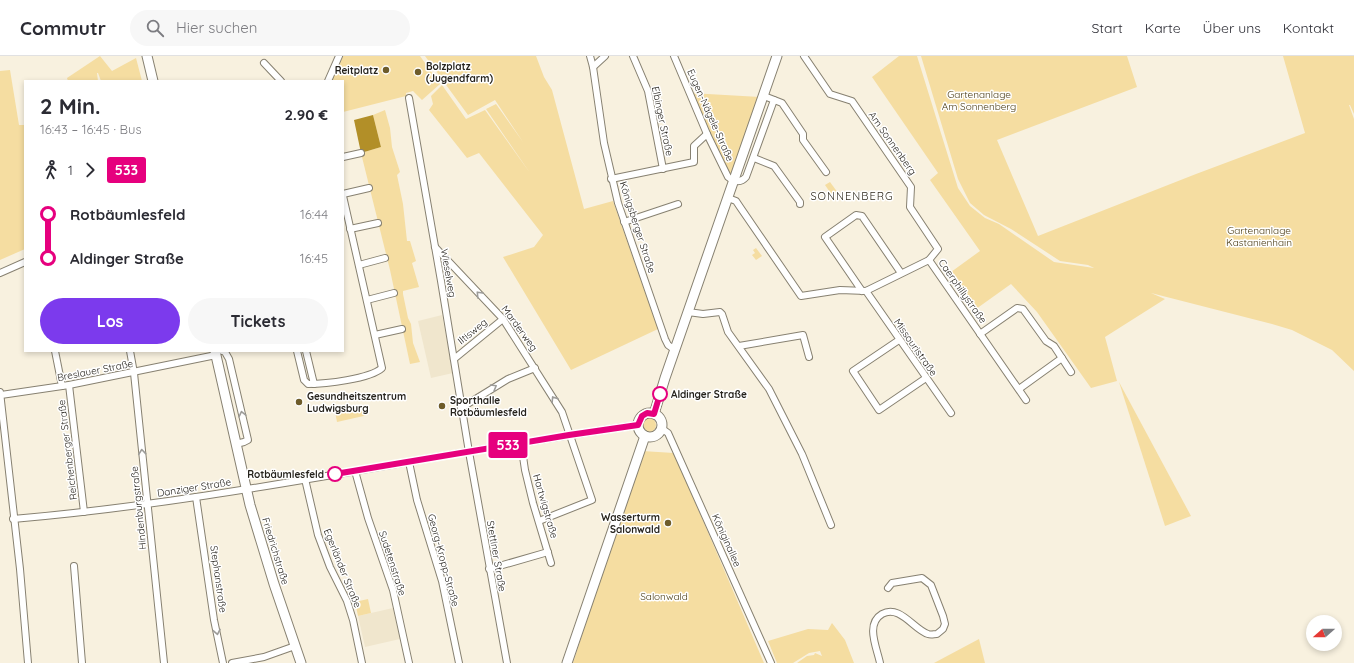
<!DOCTYPE html>
<html lang="de">
<head>
<meta charset="utf-8">
<style>
  body { margin:0; font-family:Quicksand,sans-serif; background:#f7f7f7; color:#2b2b33; height:100vh; display:flex; flex-direction:column; font-size:15px; white-space:nowrap }
  * { box-sizing:border-box; margin:0 }
  p { font-size:13px; color:#7c7c81 }
  .icon { flex:none; width:22px; height:22px; fill:none; stroke:currentColor; stroke-width:2; stroke-linecap:round; stroke-linejoin:round }
  .map { position:relative; flex:1; overflow:hidden }
  .drawer { position:absolute; left:24px; top:24px; width:320px; height:272px; display:flex; flex-direction:column; background:#fff; border-radius:0px; box-shadow:0 2px 6px #0003 }
  .drawer>* { flex:none }
  .badge { padding:0 8px; border-radius:3px; font-size:14px; line-height:26px }
  .needle { width:26px; rotate:249deg }
  .tools { position:absolute; left:1306px; top:559px; display:grid; gap:8px }
  .tools a { display:grid; place-items:center; width:36px; height:36px; border-radius:50%; background:#fff; box-shadow:0 2px 6px #0003; font-size:20px }
  .map>.badge { position:absolute; translate:-50% -50%; box-shadow:0 0 0 2px #fff }
  .legs { display:flex; align-items:center; gap:6px; height:44px; padding:0 16px; font-size:13px }
  .legs p { margin-inline-start:auto }
  .headline { display:flex; align-items:center; justify-content:space-between; height:68px; padding:0 16px }
  h1 { font-size:22px; font-weight:800; line-height:30px }
  .action { display:flex; gap:8px; margin-top:auto; padding:8px 16px }
  .action a { flex:1; height:46px; border-radius:24px; background:#7c3aed; color:#fff; font-size:16px; font-weight:800; line-height:46px; text-align:center }
  .action a+a { background:#f7f7f7; color:#2b2b33 }
  ul { padding:0 16px; list-style:none }
  li { display:flex; align-items:center; gap:14px; height:44px; font-size:15px }
  li i { display:grid; place-items:center; width:6px; height:100%; margin:0 5px; background:currentColor }
  li i::after { content:''; width:10px; height:10px; margin:-5px; border:3px solid; border-radius:50%; background:#fff }
  li p { margin-inline-start:auto }
  li:first-child i { background:linear-gradient(#0000 50%,currentColor 0) }
  li:last-child i { background:linear-gradient(currentColor 50%,#0000 0) }
  header { display:flex; align-items:center; gap:24px; box-sizing:border-box; height:56px; padding:0 20px; background:#fff; border-bottom:1px solid #e1e1e2 }
  header strong { font-size:19px }
  nav { display:flex; gap:22px; margin-inline-start:auto; font-size:14px }
  .search { width:280px; height:36px; background:#f7f7f7; display:flex; align-items:center; gap:10px; box-sizing:border-box; padding:0 14px; border-radius:22px; color:#7c7c81; font-size:15px }
  .map>svg:first-child { display:block }
</style>
</head>
<body>
<header>
<strong>Commutr</strong>
<div class="search"><svg class="icon" aria-label="search" viewBox="0 0 24 24"><circle cx="10" cy="10" r="6"/><path d="M15 15l6 6"/></svg>Hier suchen</div>
<nav><a>Start</a><a>Karte</a><a>Über uns</a><a>Kontakt</a></nav>
</header>
<div class="map">
<svg width="1354" height="607" viewBox="0 0 1354 607">
  <rect width="100%" height="100%" fill="#f8f1df"/>
  <g fill="#f0e6cd">
    <polygon points="442,259 453,317 431,322 418,265"/>
    <polygon points="393,552 400,583 365,591 358,560"/>
  </g>
  <g fill="#f5dda1">
    <polygon points="100,0 112,15 136,2 142,25 101,25 98,17 97,17 98,25 68,25 67,22"/>
    <polygon points="343,0 420,0 440,28 422,44 413,35 406,37 406,40 343,56 343,25 331,25"/>
    <polygon points="425,0 536,0 544,21 552,34 584,153 613,145 658,273 571,314 503,201 534,191 543,179 479,97 467,102 429,54 433,48 431,40 442,29 466,63 485,54 530,117 486,53 496,48 523,86 495,44 468,59"/>
    <polygon points="899,0 917,0 958,132 970,150 985,162 999,168 1054,206 1094,212 1088,209 1060,205 1011,173 984,159 970,147 958,123 921,0 1127,0 1137,31 997,84 1038,180 1196,118 1305,77 1283,0 1354,0 1354,58 1350,49 1349,49 1354,63 1354,315 1332,294 1292,274 1272,268 1151,237 1165,243 1105,281 1117,325 1091,332 1037,256 1011,228 976,253 951,216 980,195 930,124 938,117 872,21"/>
    <polygon points="10,14 19,69 25,69 25,193 0,204 0,15"/>
    <polygon points="690,37 760,41 730,123"/>
    <polygon points="385,54 390,72 392,91 400,116 397,119 403,148 407,185 410,185 416,205 412,207 419,231 403,235 403,238 408,262 411,268 413,287 420,306 410,308 390,214 361,97 381,91 373,59"/>
    <polygon points="830,126 841,141 836,145 825,129"/>
    <polygon points="756,192 762,200 756,204 752,199 755,197 753,194"/>
    <polygon points="1119,326 1191,460 1165,470"/>
    <polygon points="366,349 368,359 337,366 335,355"/>
    <circle cx="649" cy="369" r="7"/>
    <polygon points="642,395 674,397 764,607 573,607"/>
    <polygon points="368,543 371,557 358,560 355,546"/>
    <polygon points="832,567 845,584 854,607 797,607 807,600 814,599 815,597 822,600 820,595 809,597 793,607 777,607 768,585 808,573 828,574"/>
    <polygon points="979,583 985,607 934,607"/>
  </g>
  <polygon fill="#b28f28" points="373,59 381,91 361,97 354,64"/>
  <g fill="none" stroke-linecap="round" stroke-linejoin="round">
    <g stroke="#878171" stroke-width="8">
      <g id="street">
        <polyline points="590,0 593,11 604,87 618,147 665,283 668,289 675,294"/>
        <polyline points="633,0 648,35 663,113"/>
        <path d="M674,0l33,78 21,43c6,5 13,6 18,0l28,-77"/>
        <polyline points="264,7 281,25"/>
        <polyline points="593,11 605,0"/>
        <polyline points="328,25 339,0"/>
        <polyline points="764,40 782,47 803,78 803,84 826,116"/>
        <polyline points="409,42 441,225 469,396 507,607"/>
        <polyline points="343,101 361,97"/>
        <polyline points="754,102 774,110 800,146 800,148"/>
        <polyline points="611,123 694,106 694,90 707,78"/>
        <polyline points="343,138 369,132"/>
        <polyline points="728,142 736,145 740,151 801,240 840,234 866,235 929,204 938,193 910,151 911,131 852,45 830,38 804,0"/>
        <polyline points="624,166 678,148"/>
        <polyline points="350,173 378,167"/>
        <polyline points="435,191 503,263 562,356 592,444 539,465"/>
        <polyline points="929,204 1026,344"/>
        <polyline points="359,209 385,202"/>
        <polyline points="0,217 25,206"/>
        <polyline points="862,235 825,181 856,159 862,160 901,217"/>
        <polyline points="866,235 951,357"/>
        <polyline points="367,244 394,237"/>
        <polyline points="688,256 703,258 720,256 722,258 728,276 769,333 802,398 831,469"/>
        <polyline points="980,278 1017,252 1023,253 1046,285 1054,290 1071,316"/>
        <polyline points="375,279 402,273"/>
        <polyline points="899,284 853,315 879,354 926,322"/>
        <polyline points="739,290 803,279 809,301"/>
        <polyline points="55,295 62,330"/>
        <polyline points="130,295 134,317 164,607"/>
        <polyline points="222,295 225,296 229,303 248,384 244,386 236,388"/>
        <path d="M297,295l7,29 4,4c17,0 62,-5 74,-16l-39,-172"/>
        <polyline points="306,295 314,328"/>
        <polyline points="454,303 503,263"/>
        <polyline points="69,329 84,456"/>
        <polyline points="1019,333 1062,302"/>
        <polyline points="0,336 20,513 28,607"/>
        <polyline points="1,339 69,329 216,299"/>
        <polyline points="461,352 508,323 535,312"/>
        <polyline points="661,372 668,377 771,607"/>
        <polyline points="521,387 525,414 533,447 551,507"/>
        <polyline points="409,406 417,444 442,525 459,607"/>
        <polyline points="355,415 368,462 393,534 409,607"/>
        <polyline points="305,423 318,479 330,511 347,545 353,564 362,607"/>
        <polyline points="196,441 214,564 223,607"/>
        <path d="M13,463c210,-18 416,-65 625,-94"/>
        <polyline points="74,510 82,607"/>
        <polyline points="489,513 548,496"/>
        <polyline points="232,607 264,601 295,590"/>
        <path d="M880,607c-3,-15 -15,-39 2,-49 18,-10 32,16 46,20 3,1 6,0 9,0l6,-5 2,-5 -2,-8 -12,-31 -9,-7 -30,5 -4,5"/>
      </g>
    </g>
    <g stroke="#878171" stroke-width="11">
      <g id="secondary">
        <polyline points="147,0 153,25"/>
        <polyline points="215,295 250,449 274,528 301,607"/>
        <circle cx="650" cy="369" r="12"/>
        <polyline points="654,358 665,322 777,0"/>
        <polyline points="567,607 645,380"/>
      </g>
    </g>
    <use href="#street" stroke="#fff" stroke-width="6"/>
    <use href="#secondary" stroke="#fff" stroke-width="9"/>
  </g>
  <defs><path id="oneway-chevron" d="M-2-3.5L2.5 0L-2 3.5" fill="none" stroke-width="1.6" stroke-linecap="round" stroke-linejoin="round"/></defs>
  <g stroke="#9d9c99">
    <use href="#oneway-chevron" transform="translate(479 238) rotate(-133)"/>
    <use href="#oneway-chevron" transform="translate(494 331) rotate(-30)"/>
    <use href="#oneway-chevron" transform="translate(554 343) rotate(-122)"/>
    <use href="#oneway-chevron" transform="translate(242 358) rotate(-103)"/>
    <use href="#oneway-chevron" transform="translate(142 396) rotate(-96)"/>
    <use href="#oneway-chevron" transform="translate(217 576) rotate(79)"/>
  </g>
  <g fill="none" stroke-linecap="round" stroke-linejoin="round">
    <g stroke="#fff" stroke-width="9">
      <polyline id="line-1" points="335,418 569,379 638,369 642,360 647,357 654,358 660,338"/>
    </g>
    <use href="#line-1" stroke="#e6007e" stroke-width="6"/>
  </g>
  <g fill="#6e5c2a" stroke="#fff" stroke-width="1.5">
    <circle cx="386" cy="14" r="4"/>
    <circle cx="418" cy="16" r="4"/>
    <circle cx="299" cy="346" r="4"/>
    <circle cx="442" cy="350" r="4"/>
    <circle cx="668" cy="467" r="4"/>
  </g>
  <g fill="#fff" stroke="#e6007e" stroke-width="2">
    <circle cx="660" cy="338" r="7"/>
    <circle cx="335" cy="418" r="7"/>
  </g>
  <g text-anchor="middle" stroke-width="3" stroke-linejoin="round" paint-order="stroke">
    <g font-size="10" font-weight="bold" fill="#26231d" stroke="#fff" text-anchor="start">
      <text x="426" y="14">Bolzplatz<tspan x="426" dy="12">(Jugendfarm)</tspan></text>
      <text x="378" y="18" text-anchor="end">Reitplatz</text>
      <text x="307" y="344">Gesundheitszentrum<tspan x="307" dy="12">Ludwigsburg</tspan></text>
      <text x="450" y="348">Sporthalle<tspan x="450" dy="12">Rotbäumlesfeld</tspan></text>
      <text x="660" y="465" text-anchor="end">Wasserturm<tspan x="660" dy="12">Salonwald</tspan></text>
    </g>
    <g font-size="10" fill="#493a11" stroke="#fff">
      <text x="979" y="42">Gartenanlage<tspan x="979" dy="12">Am Sonnenberg</tspan></text>
      <text x="1259" y="178">Gartenanlage<tspan x="1259" dy="12">Kastanienhain</tspan></text>
      <text x="664" y="544">Salonwald</text>
    </g>
    <g font-size="10" fill="#26231d" stroke="#fff">
      <text transform="translate(711 59) rotate(66)" y="4">Eugen-Nägele-Straße</text>
      <text transform="translate(663 65) rotate(78)" y="4">Elbinger Straße</text>
      <text transform="translate(893 87) rotate(55)" y="4">Am Sonnenberg</text>
      <text transform="translate(638 171) rotate(72)" y="4">Königsberger Straße</text>
      <text transform="translate(449 217) rotate(80)" y="4">Wieselweg</text>
      <text transform="translate(963 235) rotate(55)" y="4">Caerphillystraße</text>
      <text transform="translate(520 272) rotate(54)" y="4">Marderweg</text>
      <text transform="translate(472 275) rotate(-39)" y="4">Iltisweg</text>
      <text transform="translate(916 291) rotate(55)" y="4">Missouristraße</text>
      <text transform="translate(95 314) rotate(-11)" y="4">Breslauer Straße</text>
      <text transform="translate(67 394) rotate(-97)" y="4">Reichenberger Straße</text>
      <text transform="translate(194 431) rotate(-9)" y="4">Danziger Straße</text>
      <text transform="translate(546 450) rotate(74)" y="4">Hartwigstraße</text>
      <text transform="translate(138 452) rotate(-96)" y="4">Hindenburgstraße</text>
      <text transform="translate(727 484) rotate(66)" y="4">Königinallee</text>
      <text transform="translate(276 495) rotate(73)" y="4">Friedrichstraße</text>
      <text transform="translate(497 500) rotate(80)" y="4">Stettiner Straße</text>
      <text transform="translate(444 504) rotate(75)" y="4">Georg-Kropp-Straße</text>
      <text transform="translate(393 507) rotate(72)" y="4">Sudetenstraße</text>
      <text transform="translate(343 512) rotate(68)" y="4">Egerländer Straße</text>
      <text transform="translate(219 523) rotate(82)" y="4">Stephanstraße</text>
    </g>
    <g font-size="10" font-weight="bold" fill="#26231d" stroke="#fff" text-anchor="start">
      <text x="671" y="342">Aldinger Straße</text>
      <text x="324" y="422" text-anchor="end">Rotbäumlesfeld</text>
    </g>
    <g font-size="11" letter-spacing="1" fill="#2f291b" stroke="#fff">
      <text x="852" y="144">SONNENBERG</text>
    </g>
  </g>
</svg>
<div class="tools">
<a><svg class="needle" viewBox="-14 -14 28 28"><path d="M0-13l5 13h-10z" fill="#e53935"/><path d="M0 13l5-13h-10z" fill="#7c7c81"/></svg></a>
</div>
<b class="badge" style="left:508px;top:389px;background:#e6007e;color:#fff">533</b>
<section class="drawer">
<div class="headline"><div><h1>2 Min.</h1><p>16:43 – 16:45 · Bus</p></div><b>2.90 €</b></div>
<div class="legs"><svg class="icon" aria-label="walk" viewBox="0 0 24 24"><circle cx="13" cy="4" r="2"/><path d="M13 8l-2 6 4 7M11 14l-3 7M7 12l3-4h3l4 4"/></svg>1<svg class="icon" aria-label="forward" viewBox="0 0 24 24"><path d="M9 5l7 7-7 7"/></svg><b class="badge" style="background:#e6007e;color:#fff">533</b></div>
<ul>
<li><i style="color:#e6007e"></i><b>Rotbäumlesfeld</b><p>16:44</p></li>
<li><i style="color:#e6007e"></i><b>Aldinger Straße</b><p>16:45</p></li>
</ul>
<div class="action"><a>Los</a><a>Tickets</a></div>
</section>
</div>
</body>
</html>
